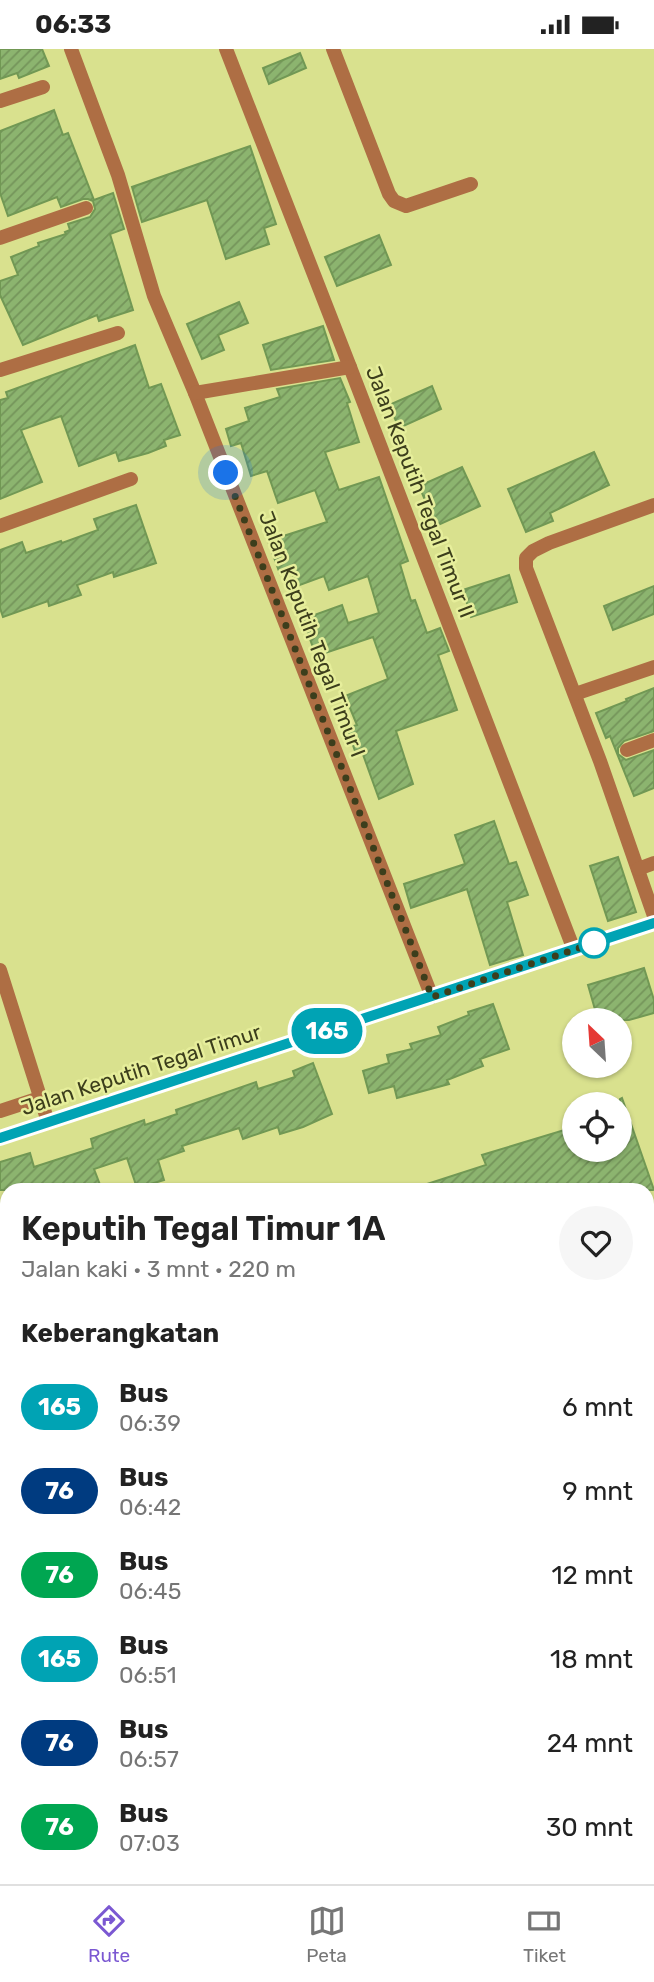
<!DOCTYPE html>
<html lang="id">
<head>
<meta charset="utf-8">
<style>
  body { margin:0; font-family:Rubik,sans-serif; background:#f6f6f6; color:#222; height:100vh; display:flex; flex-direction:column; font-size:26px; white-space:nowrap }
  * { box-sizing:border-box; margin:0 }
  p { font-size:23px; color:#767676 }
  .icon { flex:none; width:38px; height:38px; fill:none; stroke:currentColor; stroke-width:2; stroke-linecap:round; stroke-linejoin:round }
  .map { position:relative; flex:1; overflow:hidden }
  .details { position:absolute; left:0px; top:1134px; width:654px; height:702px; display:flex; flex-direction:column; background:#fff; border-radius:21px 21px 0 0; box-shadow:0 2px 5px #0004 }
  .details>* { flex:none }
  .badge { padding:0 14px; border-radius:23px; font-size:24px; line-height:46px }
  .needle { width:46px; rotate:335deg }
  .controls { position:absolute; left:562px; top:959px; display:grid; gap:14px }
  .controls a { display:grid; place-items:center; width:70px; height:70px; border-radius:50%; background:#fff; box-shadow:0 2px 5px #0004; font-size:35px }
  .you { position:absolute; width:35px; height:35px; margin:-18px; border:5px solid #fff; border-radius:50%; background:#1a73e8; box-shadow:0 0 0 10px #1a73e833 }
  .map>.badge { position:absolute; translate:-50% -50%; box-shadow:0 0 0 4px #fff }
  h2 { padding:0 21px; font-size:26px; line-height:63px }
  .round { display:grid; place-items:center; flex:none; width:74px; height:74px; border-radius:37px; background:#f6f6f6 }
  .summary { display:flex; align-items:center; justify-content:space-between; height:119px; padding:0 21px }
  h1 { font-size:33px; font-weight:600; line-height:52px }
  ul { padding:0; list-style:none }
  li { display:flex; align-items:center; gap:21px; height:84px; padding:0 21px }
  li div { flex:1 }
  li b { display:block; font-size:26px }
  li em { font-style:normal }
  li .badge { min-width:77px; font-weight:700; text-align:center }
  .status { display:flex; justify-content:space-between; align-items:center; height:49px; padding:0 35px; background:#fff; direction:ltr }
  .status svg { height:19px; fill:currentColor }
  .tabs { display:flex; justify-content:space-around; align-items:center; height:98px; border-top:2px solid #e0e0e0; background:#fff; font-size:19px; color:#767676 }
  .tabs a { display:grid; justify-items:center; gap:4px }
  .tabs .on { color:#7b58d2 }
  .map>svg:first-child { display:block }
</style>
</head>
<body>
<div class="status"><b>06:33</b><svg viewBox="0 0 49 12"><path d="M0 12V9h3v3zM5 12V6h3v6zM10 12V3h3v9zM15 12V0h3v12zM26 1h20v11H26zM47 4h2v5h-2z"/></svg></div>
<div class="map">
<svg width="654" height="1835" viewBox="0 0 654 1835">
  <defs>
    <pattern id="building-hatch" width="6" height="6" patternUnits="userSpaceOnUse" patternTransform="scale(1.75)"><rect width="6" height="6" fill="#8cb46f"/><path d="M-1 1l2-2M0 6l6-6M5 7l2-2" fill="none" stroke="#74945a"/></pattern>
  </defs>
  <rect width="100%" height="100%" fill="#d9e18e"/>
  <g fill="url(#building-hatch)" stroke="#719854" stroke-width="2">
    <polygon points="0,0 42,0 49,17 19,29 17,24 0,30"/>
    <polygon points="300,4 306,19 269,35 263,19"/>
    <polygon points="54,61 63,86 68,84 94,151 113,144 124,180 110,185 133,261 99,272 97,266 23,296 0,246 0,232 18,226 11,208 39,197 38,194 66,185 65,183 70,181 68,175 90,168 95,160 93,152 88,150 83,150 61,158 57,148 8,167 0,144 0,82"/>
    <polygon points="250,97 276,175 264,179 269,195 226,210 207,151 142,173 132,138"/>
    <polygon points="379,186 391,216 337,237 325,208"/>
    <polygon points="239,253 248,274 218,286 224,301 202,310 187,275"/>
    <polygon points="323,277 334,311 271,321 263,296"/>
    <polygon points="135,296 149,339 161,335 180,386 164,391 166,397 148,404 119,412 116,403 79,417 61,367 21,381 42,433 0,450 0,351 8,349 6,343"/>
    <polygon points="340,329 350,353 347,354 359,393 325,403 339,441 379,428 408,512 400,515 411,552 415,551 427,584 440,579 449,602 438,606 457,661 396,682 413,735 379,750 361,700 355,702 347,679 357,676 345,647 388,630 373,588 316,607 303,570 342,556 348,574 379,564 368,527 329,541 324,527 297,537 291,521 280,525 268,492 327,473 315,441 278,454 267,422 251,427 241,394 231,397 226,380 249,372 245,359 280,348 277,340"/>
    <polygon points="432,337 441,360 399,379 389,356"/>
    <polygon points="594,403 609,436 550,464 553,472 526,483 508,440"/>
    <polygon points="462,418 480,457 436,477 419,437"/>
    <polygon points="136,456 156,514 114,528 113,523 77,536 81,546 49,557 48,552 3,568 0,559 0,501 22,493 26,504 61,492 62,494 98,481 94,470"/>
    <polygon points="509,526 517,553 471,568 463,541"/>
    <polygon points="654,537 654,565 613,581 604,557"/>
    <polygon points="654,639 654,682 624,692 618,699 618,705 626,711 654,701 654,739 634,747 610,687 606,689 596,664 627,652 626,650"/>
    <polygon points="494,772 509,815 516,813 528,846 507,853 523,906 490,916 467,840 411,859 404,835 465,815 455,786"/>
    <polygon points="618,808 636,863 608,872 590,817"/>
    <polygon points="644,919 654,951 654,964 629,971 598,971 588,936"/>
    <polygon points="493,955 509,1000 480,1010 483,1017 447,1031 449,1035 397,1049 394,1037 369,1044 363,1022 389,1014 387,1006 412,1000 410,995 441,986 438,978 469,966 468,963"/>
    <polygon points="313,1014 332,1065 303,1078 280,1085 278,1078 243,1090 239,1079 182,1097 184,1102 158,1111 164,1131 137,1139 127,1109 94,1120 102,1141 0,1141 0,1113 30,1104 34,1118 93,1099 91,1090 144,1071 145,1076 177,1065 176,1061 256,1033 258,1040 295,1028 293,1022"/>
    <polygon points="622,1049 654,1141 422,1141 421,1137 486,1116 482,1106 574,1078 574,1101 620,1101 620,1050"/>
  </g>
  <g fill="none" stroke-linecap="round" stroke-linejoin="round">
    <g stroke="#ae6e44" stroke-width="14">
      <polyline points="71,0 118,126 154,247 195,344 432,948"/>
      <polyline points="226,0 350,318 574,901"/>
      <polyline points="333,0 389,145 394,152 406,157 471,135"/>
      <polyline points="0,52 43,38"/>
      <polyline points="0,189 86,159"/>
      <polyline points="0,321 118,284"/>
      <polyline points="195,344 350,318"/>
      <polyline points="654,456 549,494 533,502 526,509 526,519 600,712 654,867"/>
      <polyline points="0,477 131,430"/>
      <polyline points="575,645 654,618"/>
      <polyline points="627,701 654,691"/>
      <polyline points="638,820 654,814"/>
      <polyline points="0,921 48,1073"/>
      <polyline points="0,1062 40,1049"/>
      <polyline points="0,1089 654,874"/>
      <polyline points="648,1197 654,1195"/>
      <polyline points="648,1383 654,1381"/>
      <polyline points="0,1473 7,1470"/>
      <polyline points="648,1539 654,1537"/>
      <polyline points="648,1676 654,1673"/>
      <polyline points="0,1736 7,1733"/>
      <polyline points="648,1814 654,1812"/>
      <polyline points="399,1829 401,1835"/>
      <polyline points="590,1835 607,1829"/>
    </g>
    <g stroke="#7c4620" stroke-width="14">
      <polyline points="0,1308 7,1328"/>
      <polyline points="176,1829 178,1835"/>
    </g>
  </g>
  <g fill="none" stroke-linecap="round" stroke-linejoin="round">
    <g stroke="#fff" stroke-width="16">
      <polyline id="line" points="0,1089 654,874"/>
    </g>
    <use href="#line" stroke="#00a3b4" stroke-width="10"/>
    <polyline stroke="#3c3e1c" stroke-width="7" stroke-dasharray="0 12.6" points="226,424 432,948 594,894"/>
  </g>
  <circle fill="#fff" stroke="#00a3b4" stroke-width="3.5" cx="594" cy="894" r="14"/>
  <g text-anchor="middle" stroke-width="5" stroke-linejoin="round" paint-order="stroke">
    <g font-size="21" fill="#3c3e1c" stroke="#e6ee9b">
      <text transform="translate(420 443) rotate(69)" y="7">Jalan Keputih Tegal Timur II</text>
      <text transform="translate(312 585) rotate(69)" y="7">Jalan Keputih Tegal Timur I</text>
      <text transform="translate(141 1021) rotate(-18)" y="7">Jalan Keputih Tegal Timur</text>
    </g>
  </g>
</svg>
<div class="controls">
<a><svg class="needle" viewBox="-14 -14 28 28"><path d="M0-13l5 13h-10z" fill="#e53935"/><path d="M0 13l5-13h-10z" fill="#767676"/></svg></a>
<a><svg class="icon" aria-label="locate" viewBox="0 0 24 24"><circle cx="12" cy="12" r="6"/><path d="M12 2v4M12 18v4M2 12h4M18 12h4"/></svg></a>
</div>
<div class="you" style="left:226px;top:424px"></div>
<b class="badge" style="left:327px;top:982px;background:#00a3b4;color:#fff">165</b>
<section class="details">
<div class="summary"><div><h1>Keputih Tegal Timur 1A</h1><p>Jalan kaki · 3 mnt · 220 m</p></div><a class="round"><svg class="icon" aria-label="heart" viewBox="0 0 24 24"><path d="M12 20l-8-8c-3-5 5-10 8-4 3-6 11-1 8 4z"/></svg></a></div>
<h2>Keberangkatan</h2>
<ul>
<li><span class="badge" style="background:#00a3b4;color:#fff">165</span><div><b>Bus</b><p>06:39</p></div><em>6 mnt</em></li>
<li><span class="badge" style="background:#003b80;color:#fff">76</span><div><b>Bus</b><p>06:42</p></div><em>9 mnt</em></li>
<li><span class="badge" style="background:#00a651;color:#fff">76</span><div><b>Bus</b><p>06:45</p></div><em>12 mnt</em></li>
<li><span class="badge" style="background:#00a3b4;color:#fff">165</span><div><b>Bus</b><p>06:51</p></div><em>18 mnt</em></li>
<li><span class="badge" style="background:#003b80;color:#fff">76</span><div><b>Bus</b><p>06:57</p></div><em>24 mnt</em></li>
<li><span class="badge" style="background:#00a651;color:#fff">76</span><div><b>Bus</b><p>07:03</p></div><em>30 mnt</em></li>
</ul>
</section>
</div>
<nav class="tabs">
<a class="on"><svg class="icon" aria-label="directions" viewBox="0 0 24 24"><path d="M12 3l9 9-9 9-9-9zM9 14v-3h6M13 9l2 2-2 2"/></svg>Rute</a>
<a><svg class="icon" aria-label="map" viewBox="0 0 24 24"><path d="M3 6l6-2 6 2 6-2v14l-6 2-6-2-6 2zM9 4v14M15 6v14"/></svg>Peta</a>
<a><svg class="icon" aria-label="tickets" viewBox="0 0 24 24"><path d="M3 7h18v10H3zM15 7v10"/></svg>Tiket</a>
</nav>
</body>
</html>
